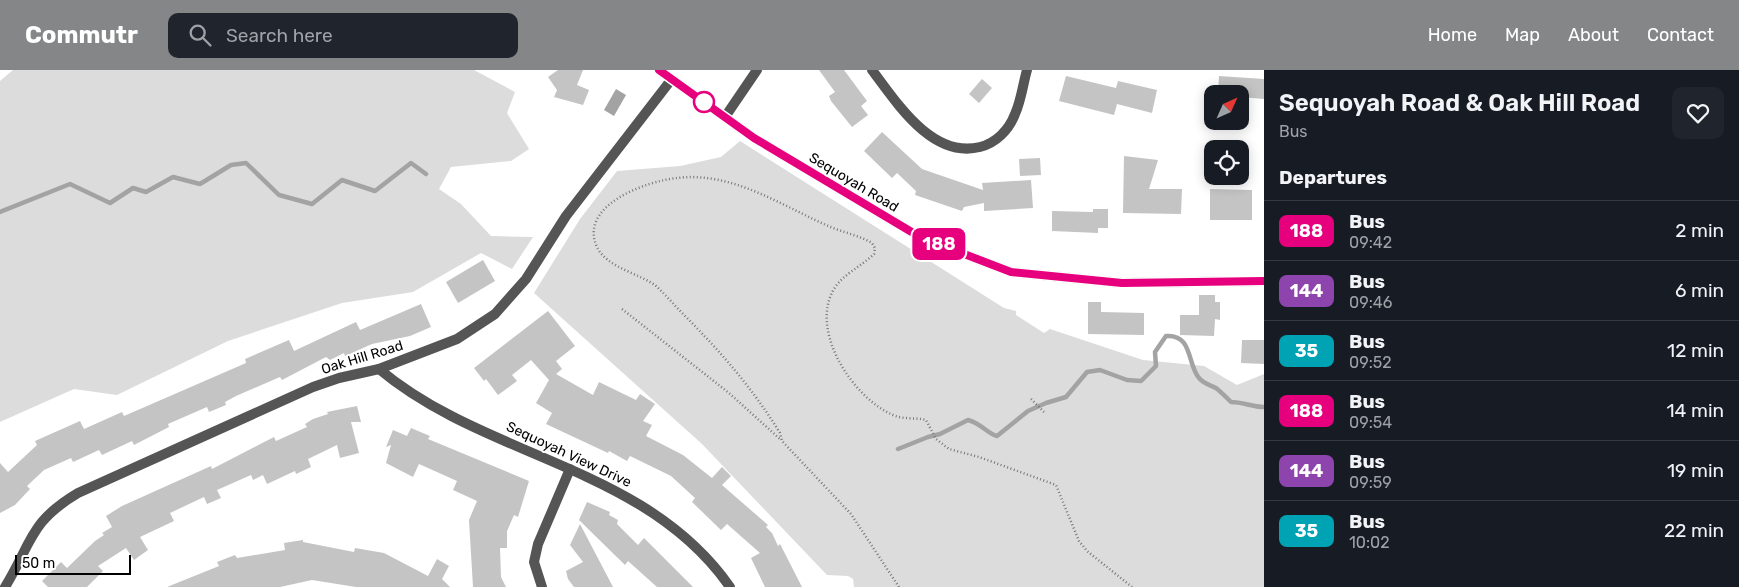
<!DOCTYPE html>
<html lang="en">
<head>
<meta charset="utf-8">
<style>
  body { margin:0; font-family:Rubik,sans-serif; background:#20242c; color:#f1f3f6; height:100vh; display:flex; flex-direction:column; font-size:19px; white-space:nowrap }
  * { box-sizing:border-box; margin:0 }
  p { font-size:16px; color:#9ea1a6 }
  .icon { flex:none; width:28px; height:28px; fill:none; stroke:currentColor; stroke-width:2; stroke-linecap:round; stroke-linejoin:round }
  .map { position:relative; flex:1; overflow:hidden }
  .panel { display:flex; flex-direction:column; background:#171b24; width:475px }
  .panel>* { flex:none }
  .badge { padding:0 10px; border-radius:8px; font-size:18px; line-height:32px }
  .needle { width:32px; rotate:45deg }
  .fabs { position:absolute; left:1204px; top:15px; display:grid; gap:10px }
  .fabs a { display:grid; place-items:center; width:45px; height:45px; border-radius:10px; background:#171b24; box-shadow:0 2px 12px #0003; font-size:25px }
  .scale { position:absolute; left:15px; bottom:12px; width:116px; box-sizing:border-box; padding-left:5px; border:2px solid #000; border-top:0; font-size:14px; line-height:18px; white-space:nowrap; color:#000; -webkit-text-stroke:4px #fff; paint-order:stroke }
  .map>.badge { position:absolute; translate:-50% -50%; box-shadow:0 0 0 2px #fff }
  h2 { padding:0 15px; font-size:19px; line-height:45px }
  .round { display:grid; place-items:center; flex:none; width:52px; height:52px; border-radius:10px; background:#20242c }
  .head { display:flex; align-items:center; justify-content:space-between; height:85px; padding:0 15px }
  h1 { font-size:24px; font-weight:600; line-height:38px }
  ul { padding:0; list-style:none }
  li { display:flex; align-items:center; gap:15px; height:60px; padding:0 15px; border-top:1px solid #363941 }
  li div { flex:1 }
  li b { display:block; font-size:19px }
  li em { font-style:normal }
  li .badge { min-width:55px; font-weight:700; text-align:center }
  header { display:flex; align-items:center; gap:30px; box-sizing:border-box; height:70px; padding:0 25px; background:#858687; color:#fff }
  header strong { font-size:24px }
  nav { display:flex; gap:28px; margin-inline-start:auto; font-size:18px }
  .search { width:350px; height:45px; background:#20242c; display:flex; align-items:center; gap:12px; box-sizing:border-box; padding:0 18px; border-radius:10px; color:#9ea1a6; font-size:19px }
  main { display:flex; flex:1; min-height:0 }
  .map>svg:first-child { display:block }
</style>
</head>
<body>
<header>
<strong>Commutr</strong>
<div class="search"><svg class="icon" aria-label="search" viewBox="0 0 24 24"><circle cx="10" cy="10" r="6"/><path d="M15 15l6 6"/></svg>Search here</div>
<nav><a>Home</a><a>Map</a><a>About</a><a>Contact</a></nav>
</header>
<main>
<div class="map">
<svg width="1264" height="517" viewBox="0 0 1264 517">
  <rect width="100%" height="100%" fill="#fff"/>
  <g fill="#dcdcdc">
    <polygon points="13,0 474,0 515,22 507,43 529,79 511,91 451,97 439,119 461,134 491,166 533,167 512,199 481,183 413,222 342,233 228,271 117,325 74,319 0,352 0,11"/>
    <polygon points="740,71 1004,238 1016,241 1016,245 1044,263 1050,259 1143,290 1204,296 1237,315 1264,304 1264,517 854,517 853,509 848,506 827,505 702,374 534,223 580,149 617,101 680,96 721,87"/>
  </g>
  <polygon fill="#a3a3a3" points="616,19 626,25 614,46 604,40"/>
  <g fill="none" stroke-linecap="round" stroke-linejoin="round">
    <g stroke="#a3a3a3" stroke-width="4.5">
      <polyline points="0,142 70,114 110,133 133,118 146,122 173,107 200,114 231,95 246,93 279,125 312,134 342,110 375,121 411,93 426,104"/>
      <path d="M898,379l30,-12 12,-3 28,-14c13,3 21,15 29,16l31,-25 18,-8 20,-6 21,-25 13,-2 27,10 14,1 15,-15 -1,-14 11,-16c27,-2 21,28 33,42 5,6 11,7 17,10 5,4 10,9 15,14 12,0 21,5 33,5"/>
    </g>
  </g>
  <g fill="#c4c4c4">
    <polygon points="558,0 583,0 577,15 589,20 583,35 554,27 557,20 548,7"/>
    <polygon points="819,0 844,0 867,31 861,36 868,45 852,57 831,31 829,26 835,22"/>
    <polygon points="1066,6 1116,18 1118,11 1157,20 1152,43 1117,34 1114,45 1059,31"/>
    <polygon points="1219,6 1264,9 1264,29 1240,27 1240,24 1218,24"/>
    <polygon points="982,9 992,18 979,33 969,24"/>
    <polygon points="882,62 922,99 983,120 982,113 1031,110 1033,138 984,141 984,133 964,137 962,141 915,125 916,121 897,103 892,108 864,81"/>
    <polygon points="1124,86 1158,90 1149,119 1182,119 1181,144 1123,143"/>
    <polygon points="1040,88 1041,105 1020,106 1019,89"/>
    <polygon points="1210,119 1252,120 1252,150 1210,150"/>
    <polygon points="1093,139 1108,139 1108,158 1098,158 1098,163 1052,161 1052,141 1093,142"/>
    <polygon points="483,190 495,211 458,233 446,212"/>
    <polygon points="1199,225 1215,225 1215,232 1220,232 1220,250 1215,249 1214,266 1180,265 1180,245 1199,245"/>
    <polygon points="1088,232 1101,232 1101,242 1144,243 1144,265 1088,264"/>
    <polygon points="421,234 431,257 410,266 372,274 345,286 344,283 330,290 326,287 282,310 280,307 236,326 225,332 226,335 209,342 207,337 168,354 169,357 134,375 132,371 102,385 99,380 73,392 71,388 44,400 27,416 30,419 15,435 0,443 0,393 8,402 37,375 35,371 80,351 84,359 122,342 124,346 246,293 245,289 289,270 294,281 356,252 360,260"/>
    <polygon points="548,241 575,276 556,291 562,299 556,304 593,325 599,312 636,330 640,324 655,334 643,351 652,355 646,366 683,385 712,408 722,397 731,406 722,415 768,455 766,457 772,463 778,476 780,474 802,517 765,517 751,488 760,483 727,454 721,460 692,432 695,428 671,406 630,386 627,391 609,381 608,383 546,354 552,343 536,333 549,310 531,290 512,305 517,311 498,325 486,309 484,311 474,298"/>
    <polygon points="1242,270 1264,270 1264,294 1241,293"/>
    <polygon points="357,336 361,352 351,352 359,383 340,388 337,375 308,389 311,397 296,404 295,401 267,414 263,405 253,410 251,405 217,420 221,428 207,434 204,427 170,443 174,451 140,467 148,480 134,490 126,478 98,496 103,501 87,517 48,517 42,511 61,492 67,498 95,471 104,465 102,463 112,457 106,446 122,436 211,396 212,399 274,367 276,371 307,357 305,354 313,349 328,344 327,342"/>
    <polygon points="411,358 430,366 428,369 529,411 518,447 514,445 507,461 507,478 500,478 501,507 506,517 473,517 469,450 477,431 453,420 457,411 419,394 413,407 386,393 391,375 386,377 393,360 407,366"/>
    <polygon points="587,432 610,442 609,445 618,450 617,454 638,475 644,468 693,517 657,517 628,491 625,495 579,450"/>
    <polygon points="580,454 613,517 574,517 568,509 566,501 583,492 570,475"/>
    <polygon points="303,470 303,472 354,482 355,478 384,483 428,506 437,489 449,496 442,509 450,517 356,517 312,510 280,517 167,517 219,496 217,492 235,485 237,488 285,480 284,473"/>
  </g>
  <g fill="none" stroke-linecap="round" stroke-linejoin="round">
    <g stroke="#777" stroke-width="2.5" stroke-dasharray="1 2.5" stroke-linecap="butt">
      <polyline points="622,239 729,323 781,370"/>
      <polyline points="1031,329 1044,342"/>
      <path d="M899,517l-48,-73 -69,-73 -2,-8c-27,-44 -59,-81 -95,-117 -10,-10 -19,-21 -29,-30 -17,-13 -49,-18 -59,-39 -19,-42 50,-66 80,-69 57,-7 106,29 156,50 13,5 27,8 39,15l3,5 -1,6c-12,12 -31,20 -40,35 -25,42 19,109 59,126 11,5 22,2 33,5l10,19 13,10 30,8 77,28 23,56 8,10 45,36"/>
    </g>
    <g stroke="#555" stroke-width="10">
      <polyline points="659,0 754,68 920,167 1011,202 1122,213 1264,211"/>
      <path d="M872,0c25,33 60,89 108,77 16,-4 29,-17 35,-33 6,-13 8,-30 12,-44"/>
      <polyline points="725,47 757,0"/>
      <path d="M379,299c107,90 266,96 351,218"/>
      <path d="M5,517c27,-44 24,-65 73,-94l235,-106 26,-9 40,-9 78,-30 38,-25 31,-35 40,-63 105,-136"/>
      <polyline points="542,517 534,492 538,474 570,399"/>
    </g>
  </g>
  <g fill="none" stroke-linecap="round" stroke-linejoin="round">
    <g stroke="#fff" stroke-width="11">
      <polyline id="line" points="659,0 754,68 920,167 1011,202 1122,213 1264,211"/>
    </g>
    <use href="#line" stroke="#e6007e" stroke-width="8"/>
  </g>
  <circle fill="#fff" stroke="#e6007e" stroke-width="2.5" cx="704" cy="32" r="10"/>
  <g text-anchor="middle" stroke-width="4" stroke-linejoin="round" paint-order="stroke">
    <g font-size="14" fill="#000" stroke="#fff">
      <text transform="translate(854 112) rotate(31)" y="5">Sequoyah Road</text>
      <text transform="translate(362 287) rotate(-17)" y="5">Oak Hill Road</text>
      <text transform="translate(569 384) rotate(25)" y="5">Sequoyah View Drive</text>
    </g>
  </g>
</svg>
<div class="fabs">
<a><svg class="needle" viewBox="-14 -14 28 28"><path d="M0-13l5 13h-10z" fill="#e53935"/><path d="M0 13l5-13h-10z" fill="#9ea1a6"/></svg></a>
<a><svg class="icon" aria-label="locate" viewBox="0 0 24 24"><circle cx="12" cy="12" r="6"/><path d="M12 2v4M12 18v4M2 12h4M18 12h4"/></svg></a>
</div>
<div class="scale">50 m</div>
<b class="badge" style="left:939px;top:174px;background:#e6007e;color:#fff">188</b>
</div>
<section class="panel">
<div class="head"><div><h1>Sequoyah Road &amp; Oak Hill Road</h1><p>Bus</p></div><a class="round"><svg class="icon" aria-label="heart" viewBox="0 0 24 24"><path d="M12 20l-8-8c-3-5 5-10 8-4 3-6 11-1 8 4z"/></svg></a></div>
<h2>Departures</h2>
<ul>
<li><span class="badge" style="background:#e6007e;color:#fff">188</span><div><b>Bus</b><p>09:42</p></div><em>2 min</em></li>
<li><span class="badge" style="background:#8e44ad;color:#fff">144</span><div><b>Bus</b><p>09:46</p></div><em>6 min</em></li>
<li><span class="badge" style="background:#00a3b4;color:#fff">35</span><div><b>Bus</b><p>09:52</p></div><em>12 min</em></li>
<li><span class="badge" style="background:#e6007e;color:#fff">188</span><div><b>Bus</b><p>09:54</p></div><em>14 min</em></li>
<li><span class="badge" style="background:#8e44ad;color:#fff">144</span><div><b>Bus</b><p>09:59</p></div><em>19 min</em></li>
<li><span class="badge" style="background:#00a3b4;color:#fff">35</span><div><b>Bus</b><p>10:02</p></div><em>22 min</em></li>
</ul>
</section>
</main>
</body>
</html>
